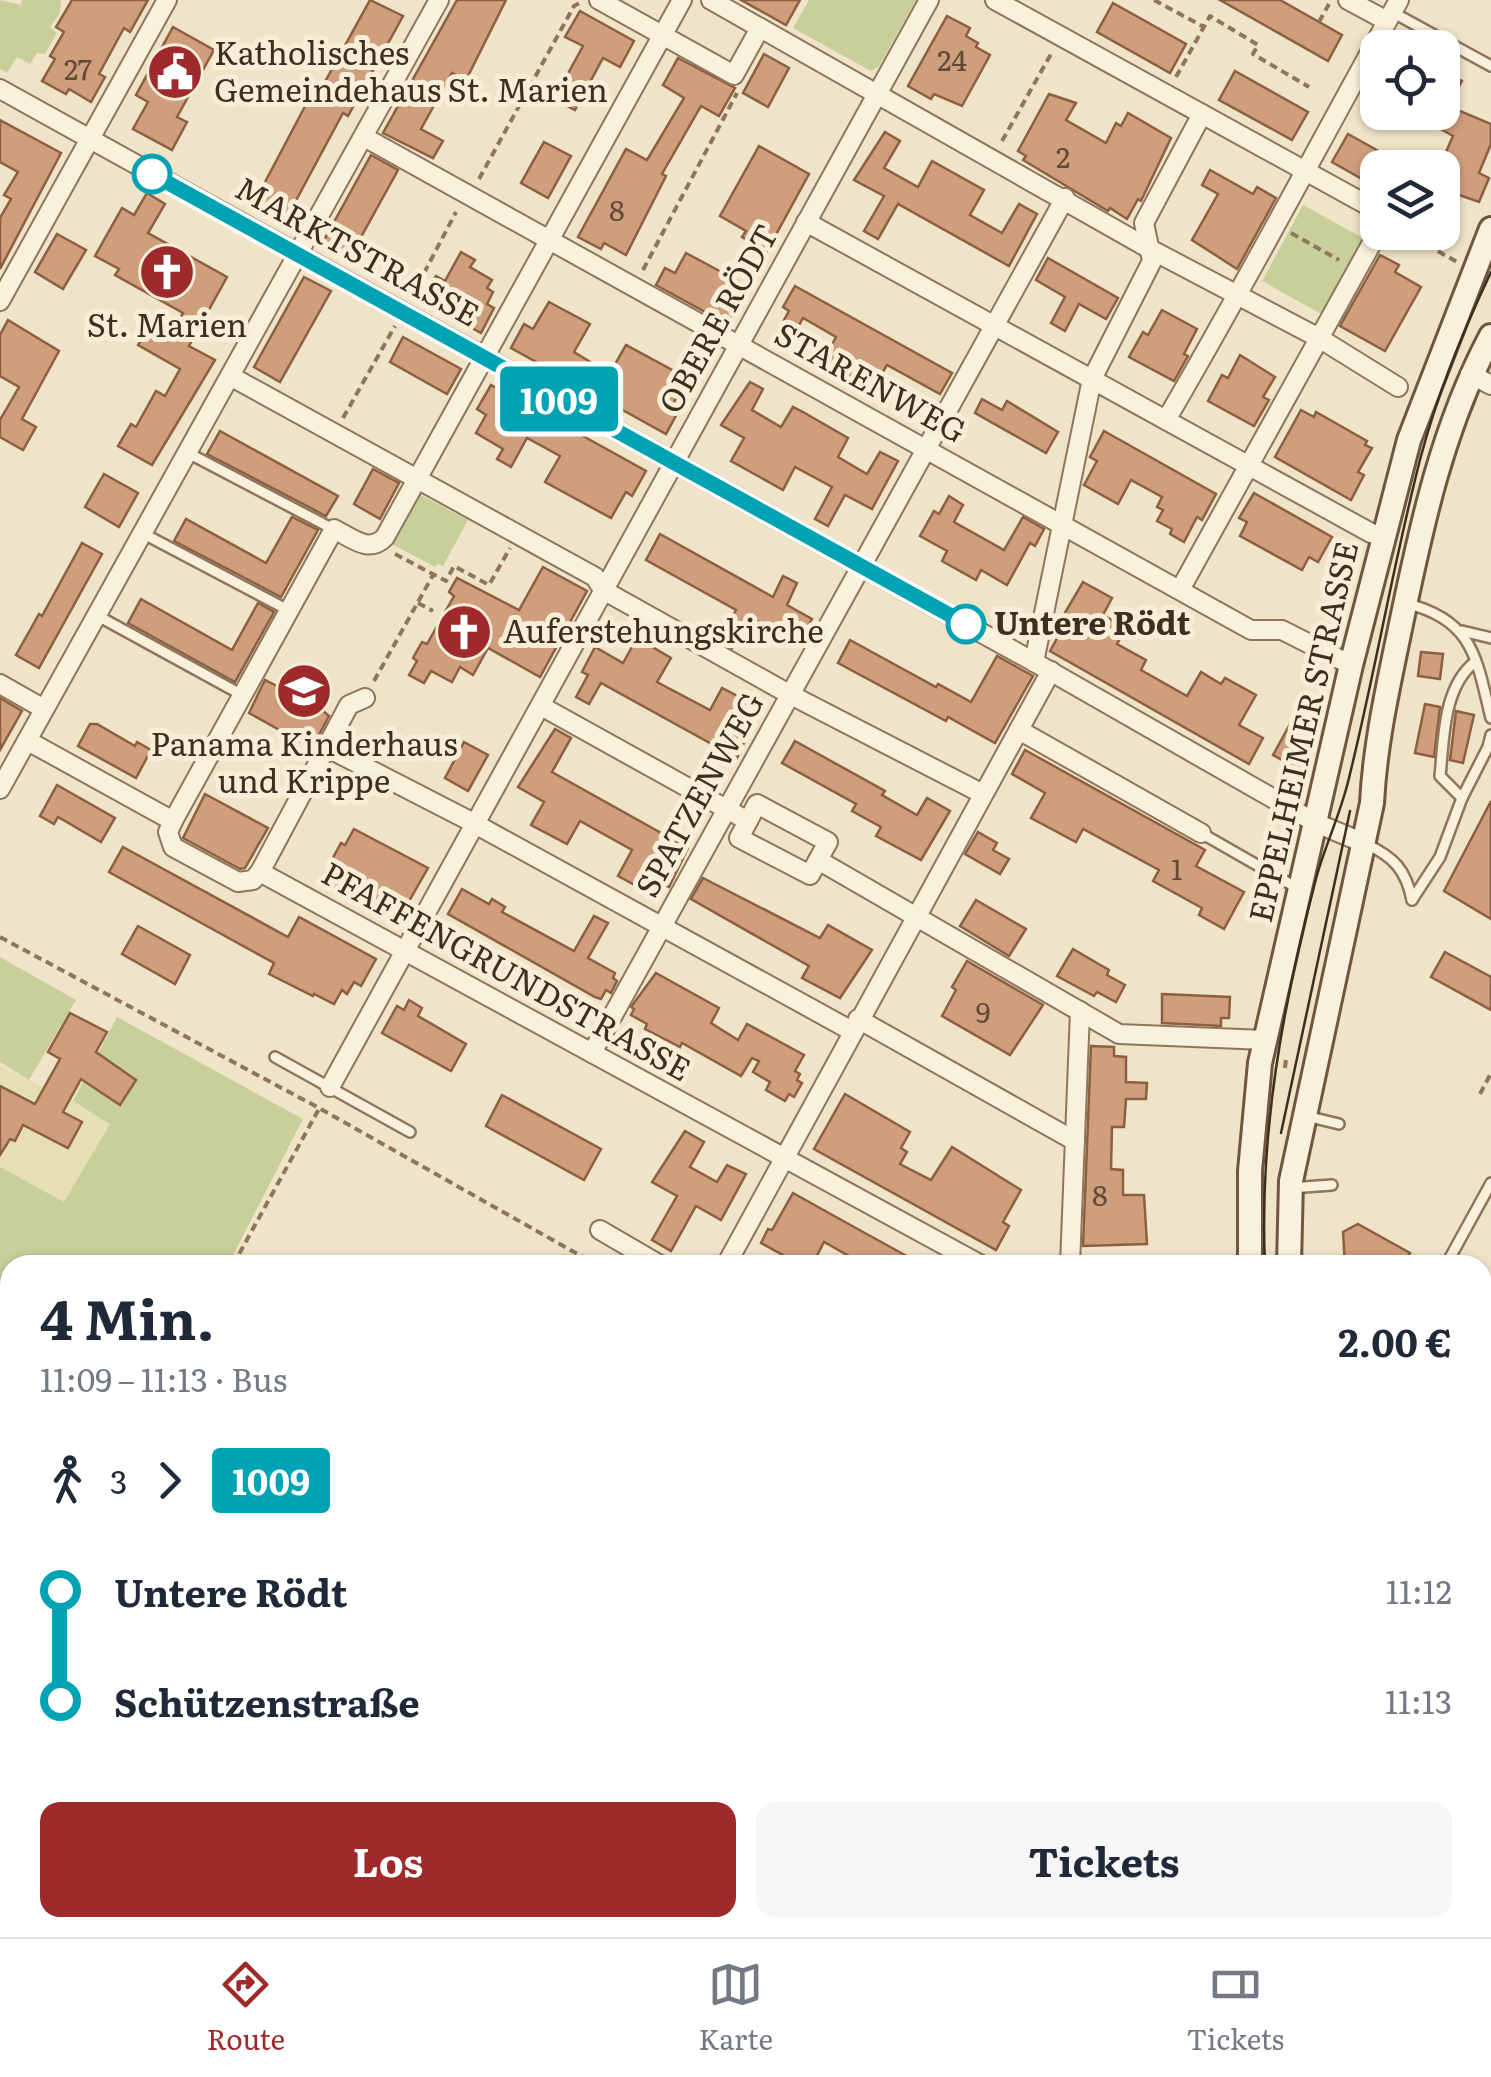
<!DOCTYPE html>
<html lang="de">
<head>
<meta charset="utf-8">
<style>
  body { margin:0; font-family:Literata,serif; background:#f6f6f7; color:#1f2937; height:100vh; display:flex; flex-direction:column; font-size:38px; white-space:nowrap }
  * { box-sizing:border-box; margin:0 }
  p { font-size:32px; color:#747a83 }
  .icon { flex:none; width:55px; height:55px; fill:none; stroke:currentColor; stroke-width:2; stroke-linecap:round; stroke-linejoin:round }
  .map { position:relative; flex:1; overflow:hidden }
  .details { position:absolute; left:0px; top:1255px; width:1492px; height:682px; display:flex; flex-direction:column; background:#fff; border-radius:30px 30px 0 0; box-shadow:0 2px 8px #0004 }
  .details>* { flex:none }
  .badge { padding:0 20px; border-radius:8px; font-size:35px; line-height:65px }
  .tools { position:absolute; left:1360px; top:30px; display:grid; gap:20px }
  .tools a { display:grid; place-items:center; width:100px; height:100px; border-radius:20px; background:#fff; box-shadow:0 2px 8px #0004; font-size:50px }
  .map>.badge { position:absolute; translate:-50% -50%; box-shadow:0 0 0 5px #fff }
  .legs { display:flex; align-items:center; gap:15px; height:110px; padding:0 40px; font-size:32px }
  .legs p { margin-inline-start:auto }
  .headline { display:flex; align-items:center; justify-content:space-between; height:170px; padding:0 40px }
  h1 { font-size:55px; font-weight:700; line-height:75px }
  .button { display:flex; gap:20px; margin-top:auto; padding:20px 40px }
  .button a { flex:1; height:115px; border-radius:20px; background:#9e2a2b; color:#fff; font-size:40px; font-weight:700; line-height:115px; text-align:center }
  .button a+a { background:#f6f6f7; color:#1f2937 }
  ul { padding:0 40px; list-style:none }
  li { display:flex; align-items:center; gap:35px; height:110px; font-size:38px }
  li i { display:grid; place-items:center; width:15px; height:100%; margin:0 12px; background:currentColor }
  li i::after { content:''; width:25px; height:25px; margin:-12px; border:8px solid; border-radius:50%; background:#fff }
  li p { margin-inline-start:auto }
  li:first-child i { background:linear-gradient(#0000 50%,currentColor 0) }
  li:last-child i { background:linear-gradient(currentColor 50%,#0000 0) }
  .dock { display:flex; justify-content:space-around; align-items:center; height:140px; border-top:2px solid #e0e1e3; background:#fff; font-size:28px; color:#747a83 }
  .dock a { display:grid; justify-items:center; gap:5px }
  .dock .selected { color:#9e2a2b }
  .map>svg:first-child { display:block }
</style>
</head>
<body>
<div class="map">
<svg width="1491" height="1937" viewBox="0 0 1491 1937">
  <rect width="100%" height="100%" fill="#f0e4c8"/>
  <g fill="#e6deb5">
    <polygon points="0,1066 73,1101 111,1123 64,1203 0,1167"/>
    <polygon points="0,1476 10,1481 10,1649 0,1645"/>
    <polygon points="10,1690 10,1928 345,1928 340,1937 0,1937 0,1698"/>
    <polygon points="365,1928 658,1928 678,1937 360,1937"/>
  </g>
  <g fill="#c9cf9b">
    <polygon points="0,0 21,5 22,0 61,0 60,13 50,27 57,33 45,54 37,53 30,64 17,57 7,73 0,69"/>
    <polygon points="809,0 916,0 879,66 871,71 793,28"/>
    <polygon points="1303,205 1363,238 1321,314 1262,281"/>
    <polygon points="419,494 468,520 443,566 438,564 435,567 392,544"/>
    <polygon points="0,957 76,1000 29,1080 0,1062"/>
    <polygon points="117,1017 303,1119 228,1265 10,1265 10,1481 0,1476 0,1167 64,1202 110,1124 73,1101"/>
  </g>
  <g fill="#cf9f7d" stroke="#8d5f41" stroke-width="2.5">
    <polygon points="72,0 148,0 130,32 124,28 99,74 105,77 91,102 69,89 66,94 42,81 55,59 50,56 64,32 56,27"/>
    <polygon points="370,0 403,16 348,116 343,113 286,219 255,201 311,95 316,98"/>
    <polygon points="457,0 506,0 466,80 452,73 421,129 443,141 433,158 383,133"/>
    <polygon points="741,0 800,0 786,25"/>
    <polygon points="1220,0 1280,0 1342,35 1328,61"/>
    <polygon points="1113,3 1186,44 1170,73 1097,32"/>
    <polygon points="580,11 634,41 620,67 603,58 575,110 554,99 583,46 565,37"/>
    <polygon points="947,16 970,28 966,36 978,43 976,47 990,55 962,106 934,94 931,99 908,86"/>
    <polygon points="173,27 214,50 177,117 187,122 172,150 133,129 148,102 136,95"/>
    <polygon points="764,54 789,68 768,107 743,93"/>
    <polygon points="678,58 735,88 719,116 701,106 662,174 666,176 626,255 604,243 601,249 578,237 626,149 647,160 684,98 663,85"/>
    <polygon points="1442,70 1462,81 1448,106 1491,124 1491,144 1479,173 1489,178 1479,202 1442,189 1442,161 1453,136 1411,112 1442,112"/>
    <polygon points="1235,71 1308,112 1292,140 1219,100"/>
    <polygon points="1049,94 1076,103 1066,120 1106,143 1116,123 1121,126 1128,113 1171,138 1141,201 1138,199 1127,219 1110,208 1108,211 1023,160 1026,156 1018,151"/>
    <polygon points="0,120 61,153 0,269 0,218 11,199 4,195 18,172 0,162"/>
    <polygon points="885,132 900,141 884,168 918,187 932,161 984,190 970,215 1002,233 1019,204 1037,214 1009,266 898,204 878,239 864,231 884,196 854,180"/>
    <polygon points="1348,134 1409,168 1378,168 1378,188 1332,162"/>
    <polygon points="544,142 571,156 548,198 521,183"/>
    <polygon points="759,146 809,174 767,251 742,237 746,231 720,216"/>
    <polygon points="371,155 398,170 350,257 323,242"/>
    <polygon points="1210,170 1253,194 1257,187 1276,198 1237,269 1192,240 1218,194 1202,185"/>
    <polygon points="147,193 165,204 148,233 227,277 189,346 215,360 152,465 118,446 131,424 136,427 156,391 165,396 180,369 138,345 147,330 167,341 183,313 115,275 119,269 95,256 122,208 134,215"/>
    <polygon points="57,234 86,250 63,289 35,272"/>
    <polygon points="461,252 475,260 470,267 492,280 487,288 493,292 487,304 494,308 481,333 422,300 436,276 445,281"/>
    <polygon points="686,253 738,281 727,301 737,307 727,324 656,285 665,268 675,273"/>
    <polygon points="1380,255 1399,265 1395,272 1421,287 1385,351 1340,326"/>
    <polygon points="1048,258 1118,298 1106,319 1079,304 1065,331 1051,323 1065,297 1036,280"/>
    <polygon points="304,277 331,291 280,382 254,367"/>
    <polygon points="795,286 952,373 940,394 887,365 873,389 823,362 836,337 803,318 787,347 773,340 789,311 783,307"/>
    <polygon points="549,302 590,324 574,352 602,369 610,373 626,345 687,378 672,406 679,410 666,434 511,348 524,324 533,329"/>
    <polygon points="1162,310 1197,329 1184,354 1188,356 1174,381 1129,357 1143,332 1148,335"/>
    <polygon points="8,320 59,351 22,419 36,427 23,450 0,437 0,420 19,387 0,376 0,335"/>
    <polygon points="403,337 461,369 447,394 390,362"/>
    <polygon points="1240,355 1275,377 1263,397 1269,400 1254,426 1208,401 1222,375 1228,378"/>
    <polygon points="750,382 763,389 752,410 781,427 793,407 803,412 848,438 838,457 867,474 880,452 898,461 872,509 845,495 828,526 815,519 832,487 795,467 783,490 731,461 744,438 721,425"/>
    <polygon points="491,385 646,471 632,496 626,492 611,518 545,482 560,456 527,438 511,467 497,459 503,449 476,433 486,415 477,409"/>
    <polygon points="982,399 1002,410 1007,401 1058,432 1046,453 975,413"/>
    <polygon points="1301,410 1314,417 1316,412 1367,441 1365,445 1372,448 1358,472 1364,475 1351,500 1275,457"/>
    <polygon points="220,431 338,496 326,516 207,454"/>
    <polygon points="1104,431 1216,494 1202,520 1197,517 1184,542 1170,534 1172,529 1157,521 1163,510 1157,507 1162,497 1131,480 1118,504 1084,485 1097,461 1090,457"/>
    <polygon points="373,469 399,483 380,519 354,504"/>
    <polygon points="104,474 138,493 119,527 85,507"/>
    <polygon points="1254,493 1332,537 1318,562 1309,557 1302,570 1240,536 1247,522 1239,518"/>
    <polygon points="949,496 963,505 954,522 1004,550 1023,517 1044,529 1035,546 1030,543 1007,585 981,570 976,580 942,561 947,551 920,536 934,511 939,514"/>
    <polygon points="292,517 318,530 281,597 174,541 186,519 266,563"/>
    <polygon points="660,534 773,597 783,576 797,583 787,605 812,619 798,644 750,617 732,648 719,641 736,610 646,560"/>
    <polygon points="82,543 102,554 39,668 16,655 39,614 42,616"/>
    <polygon points="543,567 587,591 540,677 488,648 473,675 460,667 452,682 431,671 424,683 409,675 417,661 413,658 422,642 427,644 454,596 449,592 457,578 519,610"/>
    <polygon points="1083,582 1112,598 1103,615 1126,628 1117,644 1146,660 1141,670 1187,696 1201,672 1221,684 1225,678 1256,695 1239,725 1263,738 1249,764 1050,651 1061,631 1056,628"/>
    <polygon points="141,599 232,650 258,603 274,612 235,682 128,623"/>
    <polygon points="637,638 671,658 657,682 710,710 722,688 760,708 737,758 601,683 589,704 576,697 588,675 582,672 595,647 623,663"/>
    <polygon points="850,640 936,687 938,684 971,702 997,656 1033,676 995,743 948,717 946,721 838,663"/>
    <polygon points="1421,652 1443,654 1440,679 1418,676"/>
    <polygon points="285,675 324,696 321,709 329,716 312,748 249,713 265,680 279,687"/>
    <polygon points="0,698 22,711 0,750"/>
    <polygon points="1425,704 1440,707 1434,757 1415,753"/>
    <polygon points="1456,711 1474,715 1463,763 1450,760"/>
    <polygon points="1294,717 1319,732 1298,769 1273,755"/>
    <polygon points="90,724 97,724 135,746 137,742 151,750 136,778 78,746"/>
    <polygon points="555,729 571,738 552,772 688,848 669,887 663,884 658,892 650,888 648,892 618,876 632,850 580,821 567,844 531,825 544,802 518,787"/>
    <polygon points="795,741 885,791 882,795 917,815 927,798 950,811 921,860 876,836 881,827 852,811 856,804 782,763"/>
    <polygon points="464,742 488,755 468,791 445,778"/>
    <polygon points="1025,750 1205,850 1196,866 1244,892 1224,929 1199,915 1202,908 1153,881 1159,870 1083,829 1076,842 1031,818 1045,793 1012,774"/>
    <polygon points="57,785 115,818 101,842 58,817 54,824 40,816"/>
    <polygon points="205,794 268,828 245,868 240,869 183,838"/>
    <polygon points="1491,801 1491,919 1444,891"/>
    <polygon points="354,829 428,868 397,922 321,880 341,843 345,845"/>
    <polygon points="978,832 997,843 993,850 1009,859 1000,874 965,854"/>
    <polygon points="123,847 288,937 299,917 376,959 361,986 354,982 347,994 342,990 334,1004 314,994 313,996 269,974 274,963 109,872"/>
    <polygon points="703,878 820,938 828,925 872,950 840,998 802,978 809,966 691,899"/>
    <polygon points="462,889 489,904 492,899 505,907 502,912 574,951 594,916 608,923 588,958 615,973 613,978 617,981 611,993 606,990 601,999 595,997 448,914"/>
    <polygon points="976,900 1026,929 1009,956 960,926"/>
    <polygon points="138,926 190,955 175,984 122,954"/>
    <polygon points="1073,949 1109,970 1107,975 1125,985 1116,1002 1097,992 1094,996 1057,976"/>
    <polygon points="1445,952 1491,977 1491,1010 1431,977"/>
    <polygon points="967,961 1043,1005 1010,1055 942,1016 956,990 952,987"/>
    <polygon points="656,973 719,1008 711,1023 738,1040 747,1024 804,1055 795,1071 800,1074 797,1080 802,1083 794,1097 789,1094 785,1101 766,1090 770,1082 753,1072 759,1061 752,1058 741,1076 682,1043 680,1047 645,1029 647,1024 631,1015 634,1009 631,1007"/>
    <polygon points="1162,994 1230,997 1229,1018 1221,1018 1221,1026 1162,1023"/>
    <polygon points="409,1000 422,1008 418,1016 466,1044 451,1071 382,1033 397,1006 404,1010"/>
    <polygon points="70,1013 107,1032 96,1052 136,1080 120,1105 81,1079 63,1112 82,1122 68,1148 23,1125 15,1141 10,1139 0,1155 0,1086 35,1104 60,1059 48,1052"/>
    <polygon points="1091,1046 1114,1047 1114,1056 1126,1057 1126,1082 1147,1083 1146,1099 1126,1099 1124,1127 1112,1127 1111,1169 1123,1170 1123,1195 1144,1195 1147,1244 1083,1246"/>
    <polygon points="845,1094 910,1132 901,1148 907,1152 900,1164 931,1180 952,1147 1021,1190 1003,1222 1009,1226 996,1250 814,1149"/>
    <polygon points="502,1095 601,1149 584,1180 486,1126"/>
    <polygon points="685,1131 704,1142 690,1167 717,1182 727,1165 746,1174 721,1220 696,1206 671,1251 652,1240 677,1196 652,1182"/>
    <polygon points="793,1193 845,1222 923,1265 865,1265 824,1242 812,1265 801,1265 761,1243 768,1229 772,1230"/>
    <polygon points="1358,1224 1410,1253 1404,1265 1345,1265 1343,1232"/>
  </g>
  <g fill="none" stroke-linecap="round" stroke-linejoin="round">
    <g stroke="#8d765c" stroke-width="14">
      <g id="lane">
        <polyline points="1392,12 1491,66"/>
        <polyline points="190,454 333,529"/>
        <polyline points="144,534 288,610"/>
        <path d="M1405,603c68,17 71,53 86,115"/>
        <polyline points="98,616 244,696"/>
        <polyline points="1462,631 1491,638"/>
        <path d="M1462,798l-22,-22c4,-38 3,-89 35,-114"/>
        <polyline points="1201,833 1299,889"/>
        <path d="M1366,844c28,13 40,26 46,56"/>
        <polyline points="1412,900 1440,857 1462,798 1488,747 1491,735"/>
        <polyline points="275,1057 410,1132"/>
        <polyline points="1306,1116 1339,1124"/>
        <polyline points="1290,1188 1332,1185"/>
        <polyline points="1446,1265 1491,1183"/>
        <polyline points="0,1411 10,1417"/>
        <polyline points="1482,1610 1491,1615"/>
        <polyline points="1482,1744 1491,1729"/>
        <polyline points="1482,1917 1491,1903"/>
        <polyline points="351,1937 356,1928"/>
        <polyline points="742,1937 747,1928"/>
        <polyline points="912,1937 917,1928"/>
      </g>
    </g>
    <g stroke="#8d765c" stroke-width="22">
      <g id="street">
        <polyline points="599,0 734,75 760,28"/>
        <polyline points="711,0 1148,248 1319,338 1398,387"/>
        <polyline points="995,0 1378,211"/>
        <polyline points="1348,0 1387,21"/>
        <polyline points="0,89 1034,662 1316,823 1364,843"/>
        <polyline points="364,137 1251,630 1282,630 1351,665"/>
        <polyline points="806,222 1371,533 1382,536"/>
        <polyline points="0,301 167,0"/>
        <polyline points="1470,374 1491,385"/>
        <polyline points="232,377 595,577 603,590 789,694 983,794"/>
        <path d="M1166,420c81,-138 155,-280 233,-420"/>
        <polyline points="1181,588 1378,232"/>
        <polyline points="1034,662 1092,379 1152,261 1144,223 1202,114"/>
        <polyline points="0,684 44,709"/>
        <polyline points="541,706 748,821 757,804 828,842 818,860 1119,1034 1265,1040"/>
        <polyline points="1019,730 1201,833"/>
        <polyline points="28,741 173,821 168,832 173,847 238,882 253,880 260,872 981,1265"/>
        <polyline points="326,747 466,819 852,1031"/>
        <polyline points="0,789 439,0"/>
        <path d="M173,821l161,-292c18,9 35,25 51,8l297,-537"/>
        <polyline points="748,821 739,838 810,875 818,860"/>
        <polyline points="260,872 349,705 365,698"/>
        <polyline points="858,1019 1075,1141"/>
        <polyline points="592,1053 1065,198"/>
        <polyline points="330,1087 929,0"/>
        <polyline points="600,1230 660,1265"/>
        <polyline points="726,1265 1051,671"/>
        <polyline points="1070,1265 1080,1011"/>
      </g>
    </g>
    <g stroke="#6f573f" stroke-width="28">
      <g id="secondary">
        <polyline points="1250,1265 1250,1171 1260,1063 1351,665 1409,440 1491,229"/>
        <path d="M1289,1265l2,-84 81,-378c3,-59 16,-116 28,-174 21,-102 42,-201 91,-293"/>
        <polyline points="0,1660 10,1664"/>
        <polyline points="708,1928 730,1937"/>
        <polyline points="1244,1937 1246,1928"/>
        <polyline points="1278,1937 1279,1928"/>
      </g>
    </g>
    <g stroke="#8d765c" stroke-width="4" stroke-dasharray="8 5" stroke-linecap="butt">
      <polyline points="1154,0 1204,27"/>
      <polyline points="1319,22 1329,4"/>
      <polyline points="1176,77 1210,16 1258,45 1253,54 1309,87"/>
      <polyline points="1002,141 1051,54"/>
      <polyline points="479,179 574,6 581,2"/>
      <polyline points="1404,232 1457,262"/>
      <polyline points="1291,233 1339,260"/>
      <polyline points="643,270 737,93"/>
      <polyline points="412,296 456,212"/>
      <polyline points="343,418 395,326"/>
      <polyline points="395,554 446,581 454,566 489,585 510,548"/>
      <polyline points="418,603 433,611"/>
      <polyline points="374,681 433,575"/>
      <polyline points="0,937 319,1108 597,1265"/>
      <polyline points="1285,1068 1286,1059"/>
      <polyline points="1480,1094 1491,1073"/>
      <polyline points="233,1265 320,1107"/>
      <polyline points="1156,1928 1159,1937"/>
    </g>
    <use href="#lane" stroke="#faf1dc" stroke-width="9"/>
    <use href="#street" stroke="#faf1dc" stroke-width="18"/>
    <use href="#secondary" stroke="#faf1dc" stroke-width="22"/>
    <g stroke="#3d2e20" stroke-width="2.5">
      <polyline points="1281,1133 1350,811"/>
      <path d="M1265,1265c-6,-132 18,-262 52,-390 9,-31 23,-61 31,-93 27,-108 45,-218 73,-326 17,-64 42,-125 70,-184"/>
      <polyline points="1258,1937 1259,1928"/>
    </g>
  </g>
  <g fill="none" stroke-linecap="round" stroke-linejoin="round">
    <g stroke="#fff" stroke-width="22">
      <polyline id="line-1" points="152,174 966,624"/>
    </g>
    <use href="#line-1" stroke="#00a3b4" stroke-width="15"/>
  </g>
  <defs>
    <g id="civic-disc" transform="scale(2.875)"><circle r="9.5" fill="#9e2a2b" stroke="#f7eed8"/><path d="M-.6-6.5H3V-4.5H.6V-3L4-1V1h2V6H-6V1h2V-1L-.6-3ZM-1.2 2.5V6h2.4V2.5Z" fill="#fff"/></g>
    <g id="church-disc" transform="scale(2.875)"><circle r="9.5" fill="#9e2a2b" stroke="#f7eed8"/><path d="M-1.2-6h2.4v3.5h3.3v2.4h-3.3V6h-2.4V-.1h-3.3v-2.4h3.3Z" fill="#fff"/></g>
    <g id="school-disc" transform="scale(2.875)"><circle r="9.5" fill="#9e2a2b" stroke="#f7eed8"/><path d="M0-5L7-2L0 1L-7-2ZM-4 1L0 2.5L4 1V4Q0 6-4 4Z" fill="#fff"/></g>
  </defs>
  <g fill-rule="evenodd">
    <use href="#civic-disc" x="175" y="72"/>
    <use href="#church-disc" x="167" y="272"/>
    <use href="#church-disc" x="464" y="632"/>
    <use href="#school-disc" x="304" y="691"/>
  </g>
  <g fill="#fff" stroke="#00a3b4" stroke-width="5">
    <circle cx="152" cy="174" r="18"/>
    <circle cx="966" cy="624" r="18"/>
  </g>
  <g text-anchor="middle" stroke-width="10" stroke-linejoin="round" paint-order="stroke">
    <g font-size="28" fill="#624a37">
      <text x="952" y="71">24</text>
      <text x="78" y="80">27</text>
      <text x="1063" y="168">2</text>
      <text x="617" y="221">8</text>
      <text x="1177" y="880">1</text>
      <text x="983" y="1023">9</text>
      <text x="1100" y="1206">8</text>
    </g>
    <g font-size="32" fill="#3d2e20" stroke="#f7eed8" text-anchor="start">
      <text x="214" y="65">Katholisches<tspan x="214" dy="37">Gemeindehaus St. Marien</tspan></text>
      <text x="167" y="337" text-anchor="middle">St. Marien</text>
      <text x="503" y="643">Auferstehungskirche</text>
      <text x="304" y="756" text-anchor="middle">Panama Kinderhaus<tspan x="304" dy="37">und Krippe</tspan></text>
    </g>
    <g font-size="32" fill="#3d2e20" stroke="#f7eed8">
      <text transform="translate(357 252) rotate(29)" y="11">MARKTSTRASSE</text>
      <text transform="translate(719 319) rotate(-61)" y="11">OBERE RÖDT</text>
      <text transform="translate(870 383) rotate(29)" y="11">STARENWEG</text>
      <text transform="translate(1304 732) rotate(-77)" y="11">EPPELHEIMER STRASSE</text>
      <text transform="translate(700 795) rotate(-61)" y="11">SPATZENWEG</text>
      <text transform="translate(506 972) rotate(29)" y="11">PFAFFENGRUNDSTRASSE</text>
    </g>
    <g font-size="32" font-weight="bold" fill="#3d2e20" stroke="#f7eed8" text-anchor="start">
      <text x="994" y="635">Untere Rödt</text>
    </g>
  </g>
</svg>
<div class="tools">
<a><svg class="icon" aria-label="locate" viewBox="0 0 24 24"><circle cx="12" cy="12" r="6"/><path d="M12 2v4M12 18v4M2 12h4M18 12h4"/></svg></a>
<a><svg class="icon" aria-label="layers" viewBox="0 0 24 24"><path d="M12 4l9 5-9 5-9-5zM3 14l9 5 9-5"/></svg></a>
</div>
<b class="badge" style="left:559px;top:399px;background:#00a3b4;color:#fff">1009</b>
<section class="details">
<div class="headline"><div><h1>4 Min.</h1><p>11:09 – 11:13 · Bus</p></div><b>2.00 €</b></div>
<div class="legs"><svg class="icon" aria-label="walk" viewBox="0 0 24 24"><circle cx="13" cy="4" r="2"/><path d="M13 8l-2 6 4 7M11 14l-3 7M7 12l3-4h3l4 4"/></svg>3<svg class="icon" aria-label="forward" viewBox="0 0 24 24"><path d="M9 5l7 7-7 7"/></svg><b class="badge" style="background:#00a3b4;color:#fff">1009</b></div>
<ul>
<li><i style="color:#00a3b4"></i><b>Untere Rödt</b><p>11:12</p></li>
<li><i style="color:#00a3b4"></i><b>Schützenstraße</b><p>11:13</p></li>
</ul>
<div class="button"><a>Los</a><a>Tickets</a></div>
</section>
</div>
<nav class="dock">
<a class="selected"><svg class="icon" aria-label="directions" viewBox="0 0 24 24"><path d="M12 3l9 9-9 9-9-9zM9 14v-3h6M13 9l2 2-2 2"/></svg>Route</a>
<a><svg class="icon" aria-label="map" viewBox="0 0 24 24"><path d="M3 6l6-2 6 2 6-2v14l-6 2-6-2-6 2zM9 4v14M15 6v14"/></svg>Karte</a>
<a><svg class="icon" aria-label="tickets" viewBox="0 0 24 24"><path d="M3 7h18v10H3zM15 7v10"/></svg>Tickets</a>
</nav>
</body>
</html>
